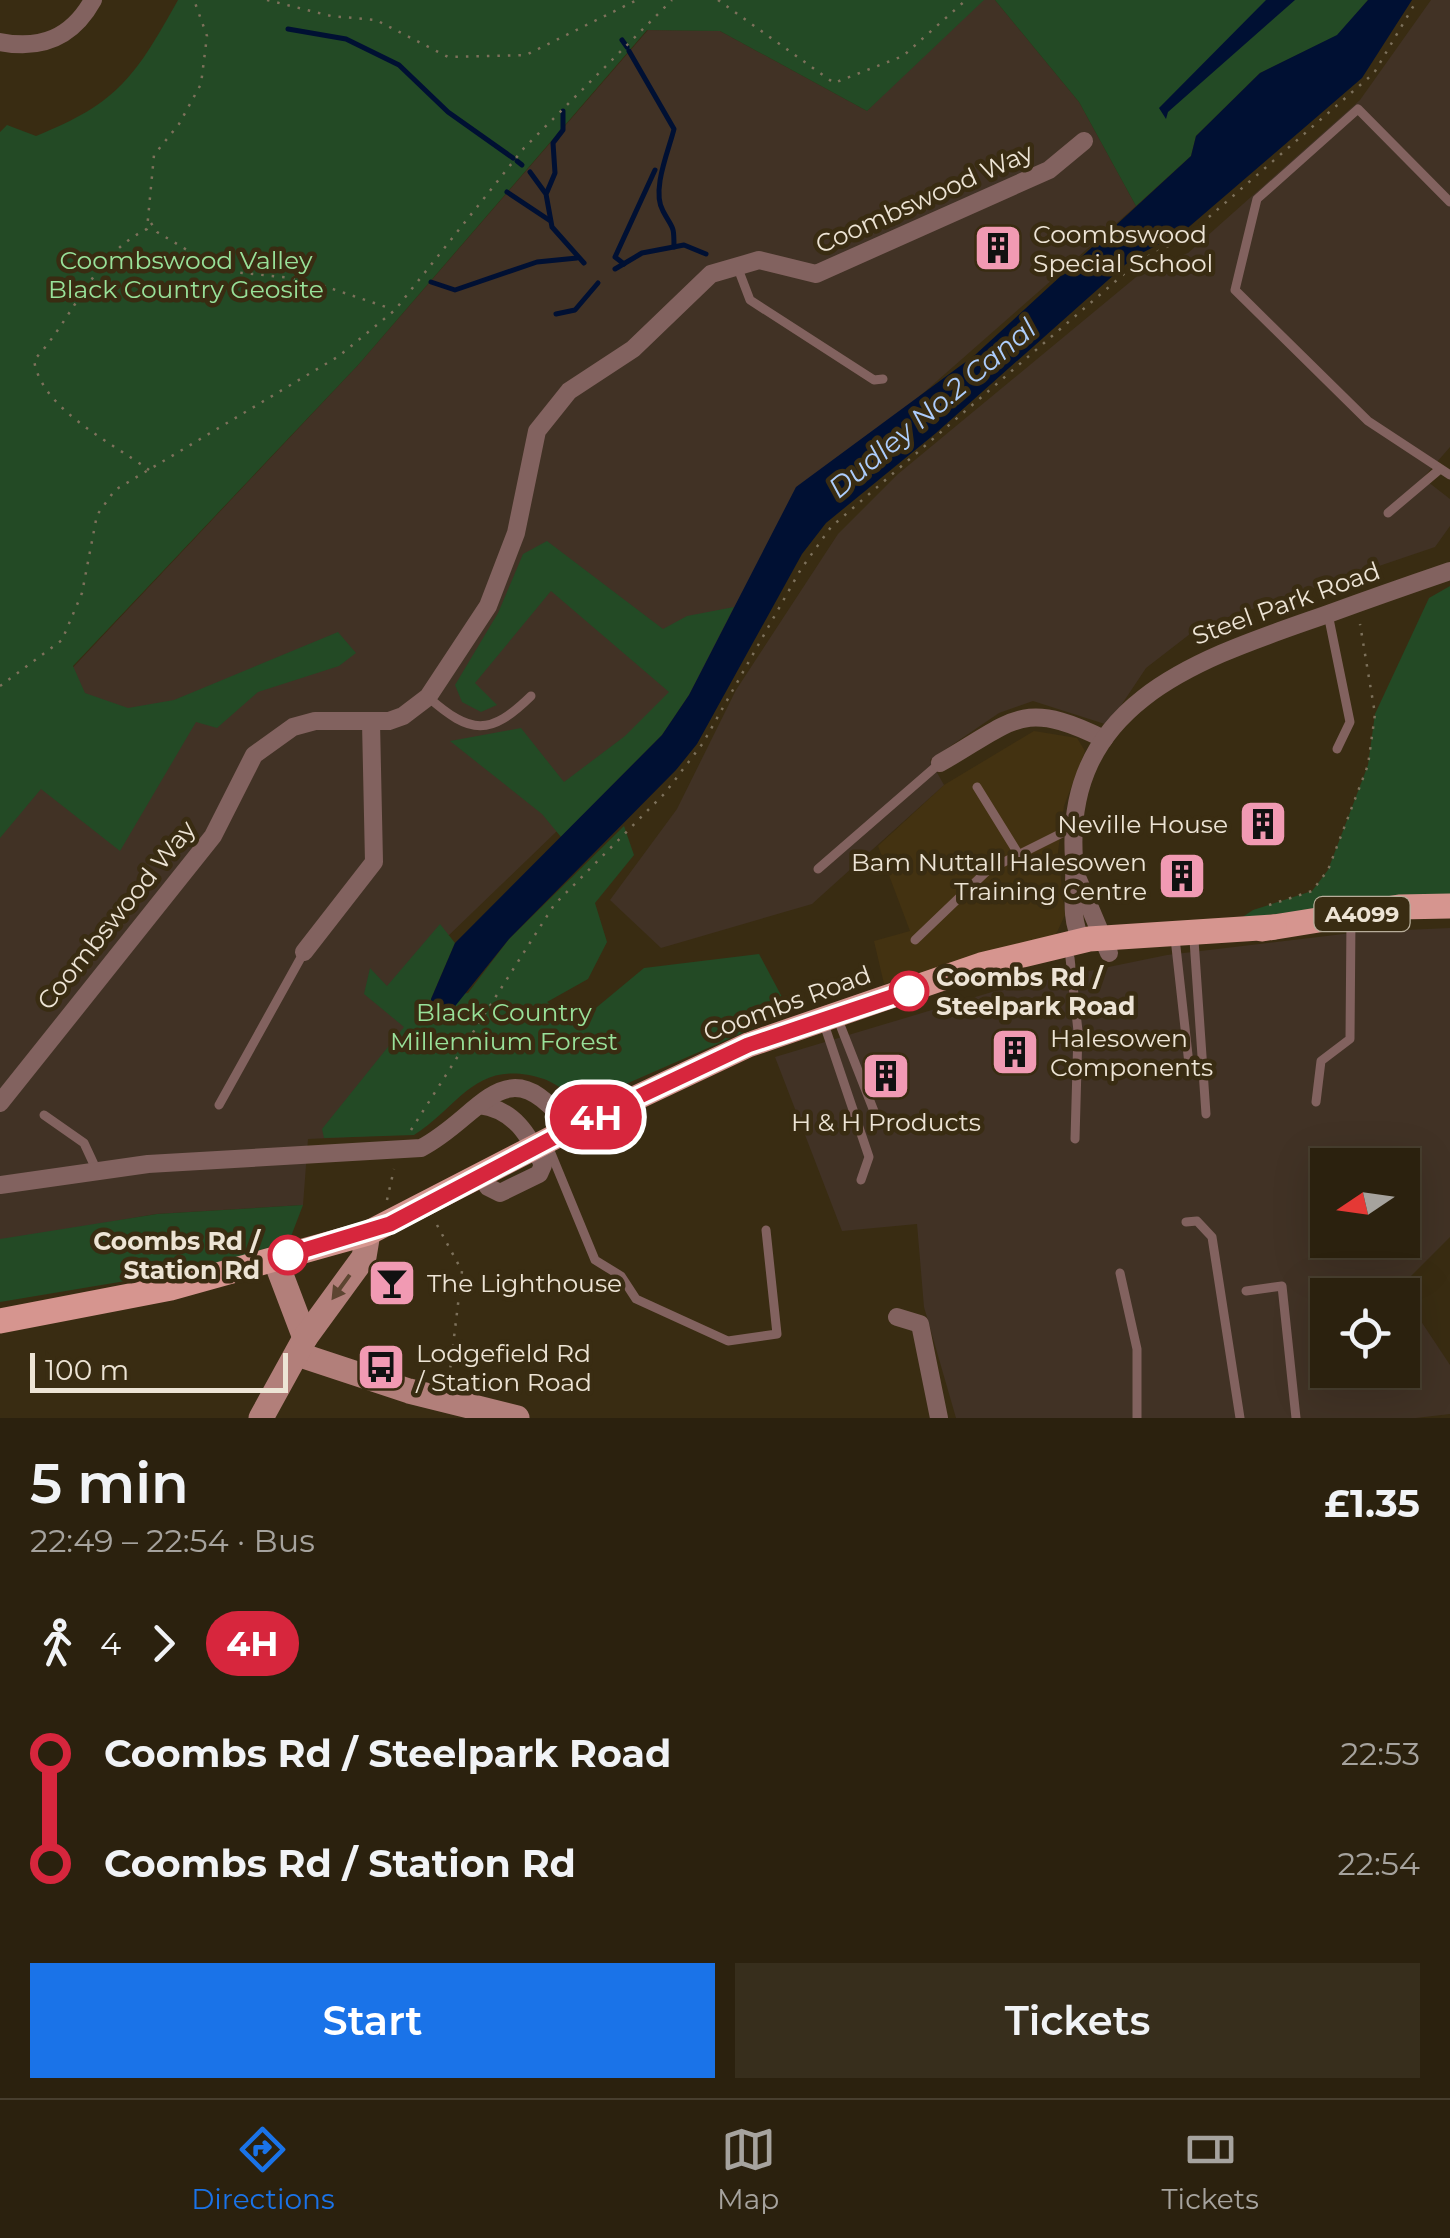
<!DOCTYPE html>
<html lang="en">
<head>
<meta charset="utf-8">
<style>
  body { margin:0; font-family:Montserrat,sans-serif; background:#372e1c; color:#f1f3f6; height:100vh; display:flex; flex-direction:column; font-size:38px; white-space:nowrap }
  * { box-sizing:border-box; margin:0 }
  p { font-size:32px; color:#a6a39e }
  .icon { flex:none; width:55px; height:55px; fill:none; stroke:currentColor; stroke-width:2; stroke-linecap:round; stroke-linejoin:round }
  .map { position:relative; height:1418px; overflow:hidden }
  .sheet { display:flex; flex-direction:column; background:#2b210e; flex:1 }
  .sheet>* { flex:none }
  .badge { padding:0 20px; border-radius:32px; font-size:35px; line-height:65px }
  .needle { width:65px; rotate:257deg }
  .controls { position:absolute; left:1310px; top:1148px; display:grid; gap:20px }
  .controls a { display:grid; place-items:center; width:110px; height:110px; border-radius:0px; background:#2b210e; box-shadow:0 10px 40px #0002,0 0 0 2px #473e2e; font-size:50px }
  .scale { position:absolute; left:30px; bottom:25px; width:258px; box-sizing:border-box; padding-left:10px; border:5px solid #ede4d5; border-top:0; font-size:28px; line-height:35px; white-space:nowrap; color:#ede4d5; -webkit-text-stroke:8px #392c12; paint-order:stroke }
  .map>.badge { position:absolute; translate:-50% -50%; box-shadow:0 0 0 5px #fff }
  .legs { display:flex; align-items:center; gap:15px; height:110px; padding:0 30px; font-size:32px }
  .legs p { margin-inline-start:auto }
  .headline { display:flex; align-items:center; justify-content:space-between; height:170px; padding:0 30px }
  h1 { font-size:55px; font-weight:600; line-height:75px }
  .action { display:flex; gap:20px; margin-top:auto; padding:20px 30px }
  .action a { flex:1; height:115px; border-radius:0px; background:#1a73e8; color:#fff; font-size:40px; font-weight:600; line-height:115px; text-align:center }
  .action a+a { background:#372e1c; color:#f1f3f6 }
  ul { padding:0 30px; list-style:none }
  li { display:flex; align-items:center; gap:35px; height:110px; font-size:38px }
  li i { display:grid; place-items:center; width:15px; height:100%; margin:0 12px; background:currentColor }
  li i::after { content:''; width:25px; height:25px; margin:-12px; border:8px solid; border-radius:50%; background:#2b210e }
  li p { margin-inline-start:auto }
  li:first-child i { background:linear-gradient(#0000 50%,currentColor 0) }
  li:last-child i { background:linear-gradient(currentColor 50%,#0000 0) }
  .menu { display:flex; justify-content:space-around; align-items:center; height:140px; border-top:2px solid #473e2e; background:#2b210e; font-size:28px; color:#a6a39e }
  .menu a { display:grid; justify-items:center; gap:5px }
  .menu .active { color:#1a73e8 }
  .map>svg:first-child { display:block }
</style>
</head>
<body>
<div class="map">
<svg width="1450" height="1418" viewBox="0 0 1450 1418">
  <rect width="100%" height="100%" fill="#392c12"/>
  <polygon fill="#433211" points="1034,731 1077,738 1085,751 1064,806 1058,852 1065,915 1052,943 884,984 874,941 910,931 878,846 944,785"/>
  <g fill="#413225" fill-rule="evenodd">
    <polygon points="976,0 995,0 1079,102 1136,206 830,475 670,722 391,991 424,1016 395,1135 308,1139 303,1205 156,1214 0,1241 0,745 359,364 648,30 720,31 867,111"/>
    <polygon points="1431,0 1450,0 1450,447 1423,478 1450,499 1450,526 1435,547 1199,627 1146,668 1108,725 1033,701 999,713 930,760 944,785 812,904 661,948 610,900 677,809 736,690 838,534 898,474 1147,268 1188,253 1360,100"/>
    <path d="M1450,928v309l-51,51 51,77v49l-34,4h-460l-32,-111 -7,-83 -75,7 -67,-174 227,-68 165,-34 193,-23zM1328,1165h74v75h-74zM1328,1295h74v75h-74z"/>
  </g>
  <g fill="#234a25">
    <path d="M178,0h806l-117,111 -147,-80 -73,-1 -288,334 -286,302 12,27 43,15 46,-8 164,-68 18,21 -17,13 -81,26 -41,36 -21,-6 -76,129 -79,-62 -41,49v-706l7,-7 29,11c83,-33 100,-61 142,-136z"/>
    <polygon points="995,0 1368,0 1338,35 1260,73 1196,136 1191,156 1136,206 1079,102"/>
    <polygon points="547,541 663,629 687,616 734,607 689,695 662,735 561,837 542,814 450,741 521,728 564,782 625,736 669,692 551,591 475,683 497,705 481,712 462,702 455,685 498,613 523,554"/>
    <polygon points="1450,586 1450,894 1241,918 1253,910 1312,891 1328,870 1368,765 1375,714 1429,598"/>
    <path d="M624,826l10,29 -39,48 12,39 -19,37 -41,23 32,20 65,-54 115,-14 31,58 -196,86c-21,4 -31,-12 -50,-19 -68,-22 -84,27 -130,56l-90,3 -2,-9 82,-102 -40,-33 6,-26 17,18 53,-62 15,19 -24,56 37,-6 41,-54z"/>
    <polygon points="303,1205 290,1239 221,1265 0,1302 0,1239 157,1214"/>
  </g>
  <g fill="#001033">
    <polygon points="1266,0 1295,0 1168,112 1166,119 1159,108"/>
    <polygon points="1368,0 1412,0 1362,78 1183,232 1134,257 936,433 826,523 802,554 697,744 676,770 509,939 440,1025 432,1021 431,999 455,943 662,735 689,695 796,487 975,355 1191,156 1196,136 1260,73 1337,35"/>
  </g>
  <g fill="none" stroke-linecap="round" stroke-linejoin="round">
    <g stroke="#001033" stroke-width="5">
      <polyline points="288,29 346,39 399,65 448,112 513,158"/>
      <polyline points="622,40 627,47"/>
      <path d="M629,51l45,78c-5,21 -23,61 -11,82 10,19 11,13 11,36"/>
      <polyline points="517,161 522,165"/>
      <polyline points="530,172 546,194 552,227 584,263"/>
      <polyline points="507,192 549,220"/>
      <polyline points="547,192 555,173 553,143 563,130 563,111"/>
      <polyline points="624,264 615,257 655,170"/>
      <polyline points="615,269 642,253 684,245 706,254"/>
      <polyline points="431,282 455,290 537,262 577,258"/>
      <polyline points="556,314 575,310 598,283"/>
    </g>
    <g stroke="#7d715b" stroke-width="2.5" stroke-dasharray="2.5 8" stroke-linecap="butt">
      <polyline points="267,0 331,16 376,20 448,57 526,55 637,0"/>
      <polyline points="718,0 834,83 903,56 966,0"/>
      <polyline points="151,223 157,232 222,271 303,279 392,309"/>
      <path d="M149,470c-38,-28 -108,-61 -115,-110 40,-42 59,-105 113,-131l7,-74 25,-31 22,-40 6,-48 -13,-36"/>
      <polyline points="0,686 62,640 82,593 97,515 115,490 339,356 395,310 524,148 672,0"/>
      <polyline points="1269,905 1312,891 1328,870 1368,765 1375,714 1360,624"/>
      <polyline points="411,1130 554,905 665,793 703,743 801,569 831,527 1139,261 1186,237 1374,73 1417,0"/>
      <polyline points="387,1200 394,1169"/>
      <polyline points="437,1225 462,1271 449,1379"/>
    </g>
    <g stroke="#82625f" stroke-width="9">
      <polyline points="1450,202 1358,109 1257,199 1235,290 1368,421 1450,475"/>
      <polyline points="737,266 750,300 874,380 883,379"/>
      <polyline points="1388,513 1440,469"/>
      <polyline points="1328,614 1350,722 1337,749"/>
      <path d="M428,697c43,38 62,39 103,-1"/>
      <polyline points="977,787 1019,855"/>
      <polyline points="818,869 940,763"/>
      <polyline points="1175,938 1190,1073"/>
      <polyline points="915,940 988,870 1072,828"/>
      <polyline points="1194,940 1206,1114"/>
      <polyline points="1070,958 1078,1031 1075,1139"/>
      <polyline points="837,1017 879,1124"/>
      <polyline points="823,1021 869,1157 861,1180"/>
      <polyline points="1316,1102 1321,1061 1350,1039 1351,918"/>
      <polyline points="219,1105 304,952"/>
      <polyline points="44,1115 84,1143 97,1171"/>
      <polyline points="548,1146 595,1260 621,1276 636,1299 728,1341 777,1334 766,1230"/>
      <polyline points="1186,1222 1197,1221 1212,1237 1240,1418"/>
      <polyline points="1120,1273 1137,1349 1137,1418"/>
      <polyline points="1246,1291 1282,1286 1296,1418"/>
    </g>
    <g stroke="#82625f" stroke-width="18">
      <path d="M0,42c41,8 72,-4 93,-42"/>
      <path d="M940,763c74,-42 81,-65 164,-24"/>
      <polyline points="1077,877 1109,953"/>
      <path d="M1082,941c-14,-24 -6,-54 -8,-82 -11,-161 132,-202 254,-245 41,-15 81,-29 122,-43"/>
      <polyline points="304,952 374,862 371,722"/>
      <polyline points="0,1103 213,836 254,755 293,727 315,721 389,721 403,716 428,697 488,606 516,533 537,431 569,391 633,349 711,274 759,260 816,274 1049,170 1084,141"/>
      <path d="M479,1105c35,4 50,30 64,60l-4,9 -39,19 -12,-6 -7,-12"/>
      <path d="M0,1185l148,-21 273,-16c62,-32 85,-106 149,-19"/>
      <polyline points="897,1317 920,1324 939,1418"/>
    </g>
    <g stroke="#b27f7a" stroke-width="25">
      <polyline points="275,1259 305,1338"/>
      <polyline points="297,1354 409,1391 517,1418"/>
      <polyline points="261,1418 305,1338 364,1257 368,1233"/>
    </g>
    <g stroke="#d6958f" stroke-width="25">
      <polyline points="1262,929 1399,907 1450,906"/>
      <polyline points="0,1321 171,1288 368,1233 570,1129 748,1045 981,965 1089,939 1274,927"/>
    </g>
  </g>
  <defs><path id="oneway-solid" d="M-6-.8H1V-3.2L6.5 0L1 3.2V.8H-6Z" transform="scale(2.5)"/></defs>
  <use fill="#5d4531" href="#oneway-solid" transform="translate(341 1287) rotate(126)"/>
  <g fill="none" stroke-linecap="round" stroke-linejoin="round">
    <g stroke="#fff" stroke-width="22">
      <polyline id="line-1" points="288,1255 390,1224 570,1129 748,1045 909,991"/>
    </g>
    <use href="#line-1" stroke="#d7263d" stroke-width="15"/>
  </g>
  <defs>
    <g id="building-square" transform="scale(2.5)"><rect x="-9" y="-9" width="18" height="18" rx="4" fill="#f19ab3" stroke="#392c12"/><path d="M-4-6H4V6H1V3H-1V6H-4ZM-2.5-4.3h1.7v1.8h-1.7ZM.8-4.3h1.7v1.8H.8ZM-2.5-1h1.7V.8h-1.7ZM.8-1h1.7V.8H.8Z" fill="#111"/></g>
    <g id="bar-square" transform="scale(2.5)"><rect x="-9" y="-9" width="18" height="18" rx="4" fill="#f19ab3" stroke="#392c12"/><path d="M-6-5H6L.8 .8V4.5H3.5V6h-7V4.5H-.8V.8Z" fill="#111"/></g>
    <g id="bus-square" transform="scale(2.5)"><rect x="-9" y="-9" width="18" height="18" rx="4" fill="#f19ab3" stroke="#392c12"/><path d="M-5-6H5V4H4V6H2V4H-2V6H-4V4H-5ZM-3.5-4V0h7V-4ZM-3.5 1.2v1.5H-2V1.2ZM2 1.2v1.5H3.5V1.2Z" fill="#111"/></g>
  </defs>
  <g fill-rule="evenodd">
    <use href="#building-square" x="998" y="248"/>
    <use href="#building-square" x="1263" y="824"/>
    <use href="#building-square" x="1182" y="876"/>
    <use href="#building-square" x="1015" y="1052"/>
    <use href="#building-square" x="886" y="1076"/>
    <use href="#bar-square" x="392" y="1283"/>
    <use href="#bus-square" x="381" y="1367"/>
  </g>
  <g fill="#fff" stroke="#d7263d" stroke-width="5">
    <circle cx="909" cy="991" r="18"/>
    <circle cx="288" cy="1255" r="18"/>
  </g>
  <g text-anchor="middle" stroke-width="9" stroke-linejoin="round" paint-order="stroke">
    <rect fill="#392c12" stroke="#b7ad9a" stroke-width="2.5" x="1314.5" y="897" width="95" height="34" rx="8"/>
    <g font-size="22" font-weight="bold" fill="#ede4d5">
      <text x="1362" y="922">A4099</text>
    </g>
    <g font-size="25" fill="#ede4d5" stroke="#392c12">
      <text transform="translate(924 198) rotate(-24)" y="9">Coombswood Way</text>
      <text transform="translate(1286 603) rotate(-20)" y="9">Steel Park Road</text>
      <text transform="translate(116 915) rotate(-51)" y="9">Coombswood Way</text>
      <text transform="translate(787 1003) rotate(-20)" y="9">Coombs Road</text>
    </g>
    <g font-size="25" fill="#ede4d5" stroke="#392c12" text-anchor="start">
      <text x="1033" y="243">Coombswood<tspan x="1033" dy="29">Special School</tspan></text>
      <text x="1228" y="833" text-anchor="end">Neville House</text>
      <text x="1147" y="871" text-anchor="end">Bam Nuttall Halesowen<tspan x="1147" dy="29">Training Centre</tspan></text>
      <text x="1050" y="1047">Halesowen<tspan x="1050" dy="29">Components</tspan></text>
      <text x="886" y="1131" text-anchor="middle">H &amp; H Products</text>
      <text x="427" y="1292">The Lighthouse</text>
      <text x="416" y="1362">Lodgefield Rd<tspan x="416" dy="29">/ Station Road</tspan></text>
    </g>
    <g font-size="25" fill="#98e199" stroke="#392c12">
      <text x="186" y="269">Coombswood Valley<tspan x="186" dy="29">Black Country Geosite</tspan></text>
      <text x="504" y="1021">Black Country<tspan x="504" dy="29">Millennium Forest</tspan></text>
    </g>
    <g font-size="25" font-weight="bold" fill="#ede4d5" stroke="#392c12" text-anchor="start">
      <text x="936" y="986">Coombs Rd /<tspan x="936" dy="29">Steelpark Road</tspan></text>
      <text x="260" y="1250" text-anchor="end">Coombs Rd /<tspan x="260" dy="29">Station Rd</tspan></text>
    </g>
    <g font-size="28" font-style="italic" fill="#adcdfc" stroke="#392c12">
      <text transform="translate(932 408) rotate(-40)" y="10">Dudley No.2 Canal</text>
    </g>
  </g>
</svg>
<div class="controls">
<a><svg class="needle" viewBox="-14 -14 28 28"><path d="M0-13l5 13h-10z" fill="#e53935"/><path d="M0 13l5-13h-10z" fill="#a6a39e"/></svg></a>
<a><svg class="icon" aria-label="locate" viewBox="0 0 24 24"><circle cx="12" cy="12" r="6"/><path d="M12 2v4M12 18v4M2 12h4M18 12h4"/></svg></a>
</div>
<div class="scale">100 m</div>
<b class="badge" style="left:596px;top:1117px;background:#d7263d;color:#fff">4H</b>
</div>
<section class="sheet">
<div class="headline"><div><h1>5 min</h1><p>22:49 – 22:54 · Bus</p></div><b>£1.35</b></div>
<div class="legs"><svg class="icon" aria-label="walk" viewBox="0 0 24 24"><circle cx="13" cy="4" r="2"/><path d="M13 8l-2 6 4 7M11 14l-3 7M7 12l3-4h3l4 4"/></svg>4<svg class="icon" aria-label="forward" viewBox="0 0 24 24"><path d="M9 5l7 7-7 7"/></svg><b class="badge" style="background:#d7263d;color:#fff">4H</b></div>
<ul>
<li><i style="color:#d7263d"></i><b>Coombs Rd / Steelpark Road</b><p>22:53</p></li>
<li><i style="color:#d7263d"></i><b>Coombs Rd / Station Rd</b><p>22:54</p></li>
</ul>
<div class="action"><a>Start</a><a>Tickets</a></div>
</section>
<nav class="menu">
<a class="active"><svg class="icon" aria-label="directions" viewBox="0 0 24 24"><path d="M12 3l9 9-9 9-9-9zM9 14v-3h6M13 9l2 2-2 2"/></svg>Directions</a>
<a><svg class="icon" aria-label="map" viewBox="0 0 24 24"><path d="M3 6l6-2 6 2 6-2v14l-6 2-6-2-6 2zM9 4v14M15 6v14"/></svg>Map</a>
<a><svg class="icon" aria-label="tickets" viewBox="0 0 24 24"><path d="M3 7h18v10H3zM15 7v10"/></svg>Tickets</a>
</nav>
</body>
</html>
